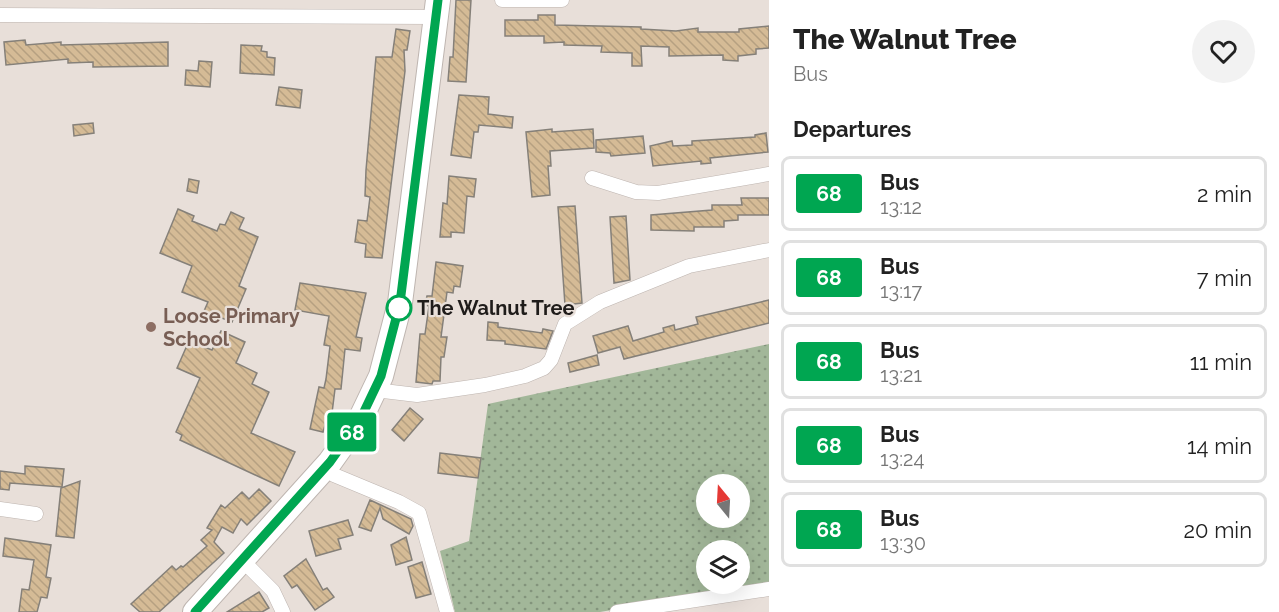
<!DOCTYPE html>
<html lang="en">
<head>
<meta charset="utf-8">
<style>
  body { margin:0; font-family:Raleway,sans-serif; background:#f2f2f2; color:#222; height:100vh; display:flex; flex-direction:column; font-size:22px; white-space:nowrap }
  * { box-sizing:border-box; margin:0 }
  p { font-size:20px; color:#767676 }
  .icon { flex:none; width:33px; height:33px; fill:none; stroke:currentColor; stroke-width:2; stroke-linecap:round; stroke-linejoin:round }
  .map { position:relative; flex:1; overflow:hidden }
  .panel { display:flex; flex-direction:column; background:#fff; width:510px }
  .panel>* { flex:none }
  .badge { padding:0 12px; border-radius:4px; font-size:21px; line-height:39px }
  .needle { width:39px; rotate:342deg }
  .fabs { position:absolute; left:696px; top:474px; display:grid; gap:12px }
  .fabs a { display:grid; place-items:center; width:54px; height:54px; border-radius:50%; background:#fff; box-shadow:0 6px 24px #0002; font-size:30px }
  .map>.badge { position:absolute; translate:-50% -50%; box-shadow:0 0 0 3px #fff }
  h2 { padding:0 24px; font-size:22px; line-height:54px }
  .round { display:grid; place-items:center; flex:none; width:63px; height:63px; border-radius:32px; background:#f2f2f2 }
  .summary { display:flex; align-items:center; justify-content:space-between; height:102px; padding:0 24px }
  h1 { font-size:28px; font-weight:800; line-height:45px }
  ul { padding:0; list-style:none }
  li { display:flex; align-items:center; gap:18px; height:75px; margin:0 12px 9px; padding:0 12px; border:3px solid #e0e0e0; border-radius:9px }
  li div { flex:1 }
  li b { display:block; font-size:22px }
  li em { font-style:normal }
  li .badge { min-width:66px; font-weight:700; text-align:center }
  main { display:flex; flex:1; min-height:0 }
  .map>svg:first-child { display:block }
</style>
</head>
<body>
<main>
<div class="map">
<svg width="769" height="612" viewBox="0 0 769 612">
  <defs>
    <pattern id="park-dots" width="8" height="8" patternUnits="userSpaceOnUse" patternTransform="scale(1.5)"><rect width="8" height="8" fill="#a2b799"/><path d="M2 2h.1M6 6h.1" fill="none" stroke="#83947c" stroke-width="1.8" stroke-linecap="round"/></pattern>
    <pattern id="building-back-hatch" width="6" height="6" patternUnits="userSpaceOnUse" patternTransform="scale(1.5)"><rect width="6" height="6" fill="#d5bb96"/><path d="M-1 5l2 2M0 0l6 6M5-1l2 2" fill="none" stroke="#b6a081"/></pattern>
  </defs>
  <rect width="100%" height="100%" fill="#e8dfd9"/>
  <path fill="url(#park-dots)" fill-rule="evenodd" d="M769,344v239l-169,29h-145l-15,-61 29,-10 19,-137zM706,484h34v34h-34zM706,550h34v34h-34z"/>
  <g fill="url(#building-back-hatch)" stroke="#858079" stroke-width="1.5">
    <polygon points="456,0 471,0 466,82 448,81 450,57 453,57"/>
    <polygon points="538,15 555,15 555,25 641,27 641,29 676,31 698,28 698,32 739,32 739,29 769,26 769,48 756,49 756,54 738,56 738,61 723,60 723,55 669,56 669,47 641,46 642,66 632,66 632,53 601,52 602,46 564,45 564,42 544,43 544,36 505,36 505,20 538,20"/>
    <polygon points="396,29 410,31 407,50 404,50 405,71 382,258 365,257 366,244 355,242 358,220 367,221 370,197 365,196 366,170 376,57 392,57"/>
    <polygon points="25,40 26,45 61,42 61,45 168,42 168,66 93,67 93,62 68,63 68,59 6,65 4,42"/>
    <polygon points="241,45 262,46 261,51 267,52 267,57 275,58 274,75 240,73"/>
    <polygon points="199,61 212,62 210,87 185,85 186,70 198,71"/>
    <polygon points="279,87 302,90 300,108 276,105"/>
    <polygon points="459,95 489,97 488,114 513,117 512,128 479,125 478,132 474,132 471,158 451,155"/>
    <polygon points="93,123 94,133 74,136 73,125"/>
    <polygon points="552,129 552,132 593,129 594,148 550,151 551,166 548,166 550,195 532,197 526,132"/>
    <polygon points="766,133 768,152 710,158 711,163 701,164 701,161 653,166 650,146 672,141 673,146 692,145 692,141 755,137 755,135"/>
    <polygon points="643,136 645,153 611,156 610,153 596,152 596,140"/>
    <polygon points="449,176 476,179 474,197 467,196 464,233 451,232 451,237 440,237 443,203 447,204"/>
    <polygon points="189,179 199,181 197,193 187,191"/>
    <polygon points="741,198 769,198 769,215 738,215 738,220 724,221 724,227 694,227 694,231 651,230 651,215 712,210 712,205 742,205"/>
    <polygon points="575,206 582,303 565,305 558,207"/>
    <polygon points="178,209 194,216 192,221 217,231 220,224 225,225 231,212 244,218 239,229 258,237 239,286 246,289 232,322 204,311 208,302 182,292 192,266 160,253"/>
    <polygon points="626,216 630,280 614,283 610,217"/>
    <polygon points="436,262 463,266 460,287 454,286 453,293 447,292 441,337 447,337 444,357 441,357 440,381 433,381 432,384 416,382 420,334 425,334 429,306 425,305 427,296 432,296"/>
    <polygon points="300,283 366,293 356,337 362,338 360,351 345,349 341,389 335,389 332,413 329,412 323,432 310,429 319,387 324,388 326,379 330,346 324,345 329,316 295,310"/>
    <polygon points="769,300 769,323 624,359 620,347 598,353 593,336 628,326 633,341 664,332 663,328 674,325 675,330 698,324 696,317"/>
    <polygon points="488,322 498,323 498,327 542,333 543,329 553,331 546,349 505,344 505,341 487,340"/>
    <polygon points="221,331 245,342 236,363 257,373 252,384 269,392 251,433 295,452 279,486 180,440 182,435 176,432 200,378 177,368 189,341 212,350"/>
    <polygon points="597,355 599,365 570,372 568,363"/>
    <polygon points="410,408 423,419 404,441 392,430"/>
    <polygon points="440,453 481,458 478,478 438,473"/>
    <polygon points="25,466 64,469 62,487 10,483 9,490 0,489 0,471 25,474"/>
    <polygon points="80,481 74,538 56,536 61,488"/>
    <polygon points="259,489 271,501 247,525 241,519 233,533 222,527 214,542 224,553 159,612 140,612 131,604 172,566 176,570 181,566 183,567 207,546 201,540 212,530 207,528 221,505 225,508 242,492 249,499"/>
    <polygon points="370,500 411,519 413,526 409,534 383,519 380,508 371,531 359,527"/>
    <polygon points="348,520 353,535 338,539 341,549 316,556 309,531"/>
    <polygon points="406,537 412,560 396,565 391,545"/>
    <polygon points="5,538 51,545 46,577 51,578 47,598 41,597 37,612 19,612 22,589 29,590 34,560 3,556"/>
    <polygon points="306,559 323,590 327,588 334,597 315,610 297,585 292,588 284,576"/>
    <polygon points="422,562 431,594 416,598 408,567"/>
    <polygon points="259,592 269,608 262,612 227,612"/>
  </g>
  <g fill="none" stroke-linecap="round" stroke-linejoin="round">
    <g stroke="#beb5b0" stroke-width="15">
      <g id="minor">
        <polyline points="502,0 562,0"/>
        <polyline points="0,15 436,17"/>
        <polyline points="592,178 636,192 658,193 769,174"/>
        <polyline points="375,390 417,395 485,385 525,376 544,368 551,360 565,324 600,302 689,266 769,250"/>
        <polyline points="325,468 334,475 399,502 419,513 447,612"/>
        <polyline points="0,509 36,514"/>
        <polyline points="242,560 273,591 283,612"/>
        <polyline points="617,612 769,589"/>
      </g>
    </g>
    <g stroke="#beb5b0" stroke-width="26">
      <polyline id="trunk" points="195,612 330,462 360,420 381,376 400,303 438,0"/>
    </g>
    <use href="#minor" stroke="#fff" stroke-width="14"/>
    <use href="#trunk" stroke="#fff" stroke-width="24"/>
  </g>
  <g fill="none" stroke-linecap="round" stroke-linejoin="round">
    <g stroke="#fff" stroke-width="14">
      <polyline id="line" points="195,612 330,462 360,420 381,376 400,303 438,0"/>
    </g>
    <use href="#line" stroke="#00a651" stroke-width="9"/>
  </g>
  <circle fill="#fff" stroke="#00a651" stroke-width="3" cx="399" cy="308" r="12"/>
  <circle fill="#8d6e63" stroke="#e8dfd9" stroke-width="2" cx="151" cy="327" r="6"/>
  <g text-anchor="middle" stroke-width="4.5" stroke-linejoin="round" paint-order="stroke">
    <g font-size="20" font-weight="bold" fill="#1f1c1a" stroke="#e8dfd9" text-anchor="start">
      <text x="417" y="315">The Walnut Tree</text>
    </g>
    <g font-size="20" font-weight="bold" fill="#785e54" stroke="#e8dfd9" text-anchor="start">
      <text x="163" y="323">Loose Primary<tspan x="163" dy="23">School</tspan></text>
    </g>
  </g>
</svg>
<div class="fabs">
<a><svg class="needle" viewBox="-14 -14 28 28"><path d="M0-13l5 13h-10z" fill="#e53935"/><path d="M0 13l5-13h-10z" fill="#767676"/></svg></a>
<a><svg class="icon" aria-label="layers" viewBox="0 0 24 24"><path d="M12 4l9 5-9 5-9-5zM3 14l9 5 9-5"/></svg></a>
</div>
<b class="badge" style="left:352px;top:432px;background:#00a651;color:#fff">68</b>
</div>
<section class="panel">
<div class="summary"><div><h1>The Walnut Tree</h1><p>Bus</p></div><a class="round"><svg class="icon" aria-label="heart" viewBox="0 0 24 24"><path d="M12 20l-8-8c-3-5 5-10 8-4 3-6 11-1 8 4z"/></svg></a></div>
<h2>Departures</h2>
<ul>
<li><span class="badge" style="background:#00a651;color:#fff">68</span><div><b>Bus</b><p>13:12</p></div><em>2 min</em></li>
<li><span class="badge" style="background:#00a651;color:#fff">68</span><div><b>Bus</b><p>13:17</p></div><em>7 min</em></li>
<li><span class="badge" style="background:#00a651;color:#fff">68</span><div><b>Bus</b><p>13:21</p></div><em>11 min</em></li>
<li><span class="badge" style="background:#00a651;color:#fff">68</span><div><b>Bus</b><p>13:24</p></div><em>14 min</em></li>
<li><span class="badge" style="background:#00a651;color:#fff">68</span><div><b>Bus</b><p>13:30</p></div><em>20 min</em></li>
</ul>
</section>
</main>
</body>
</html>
